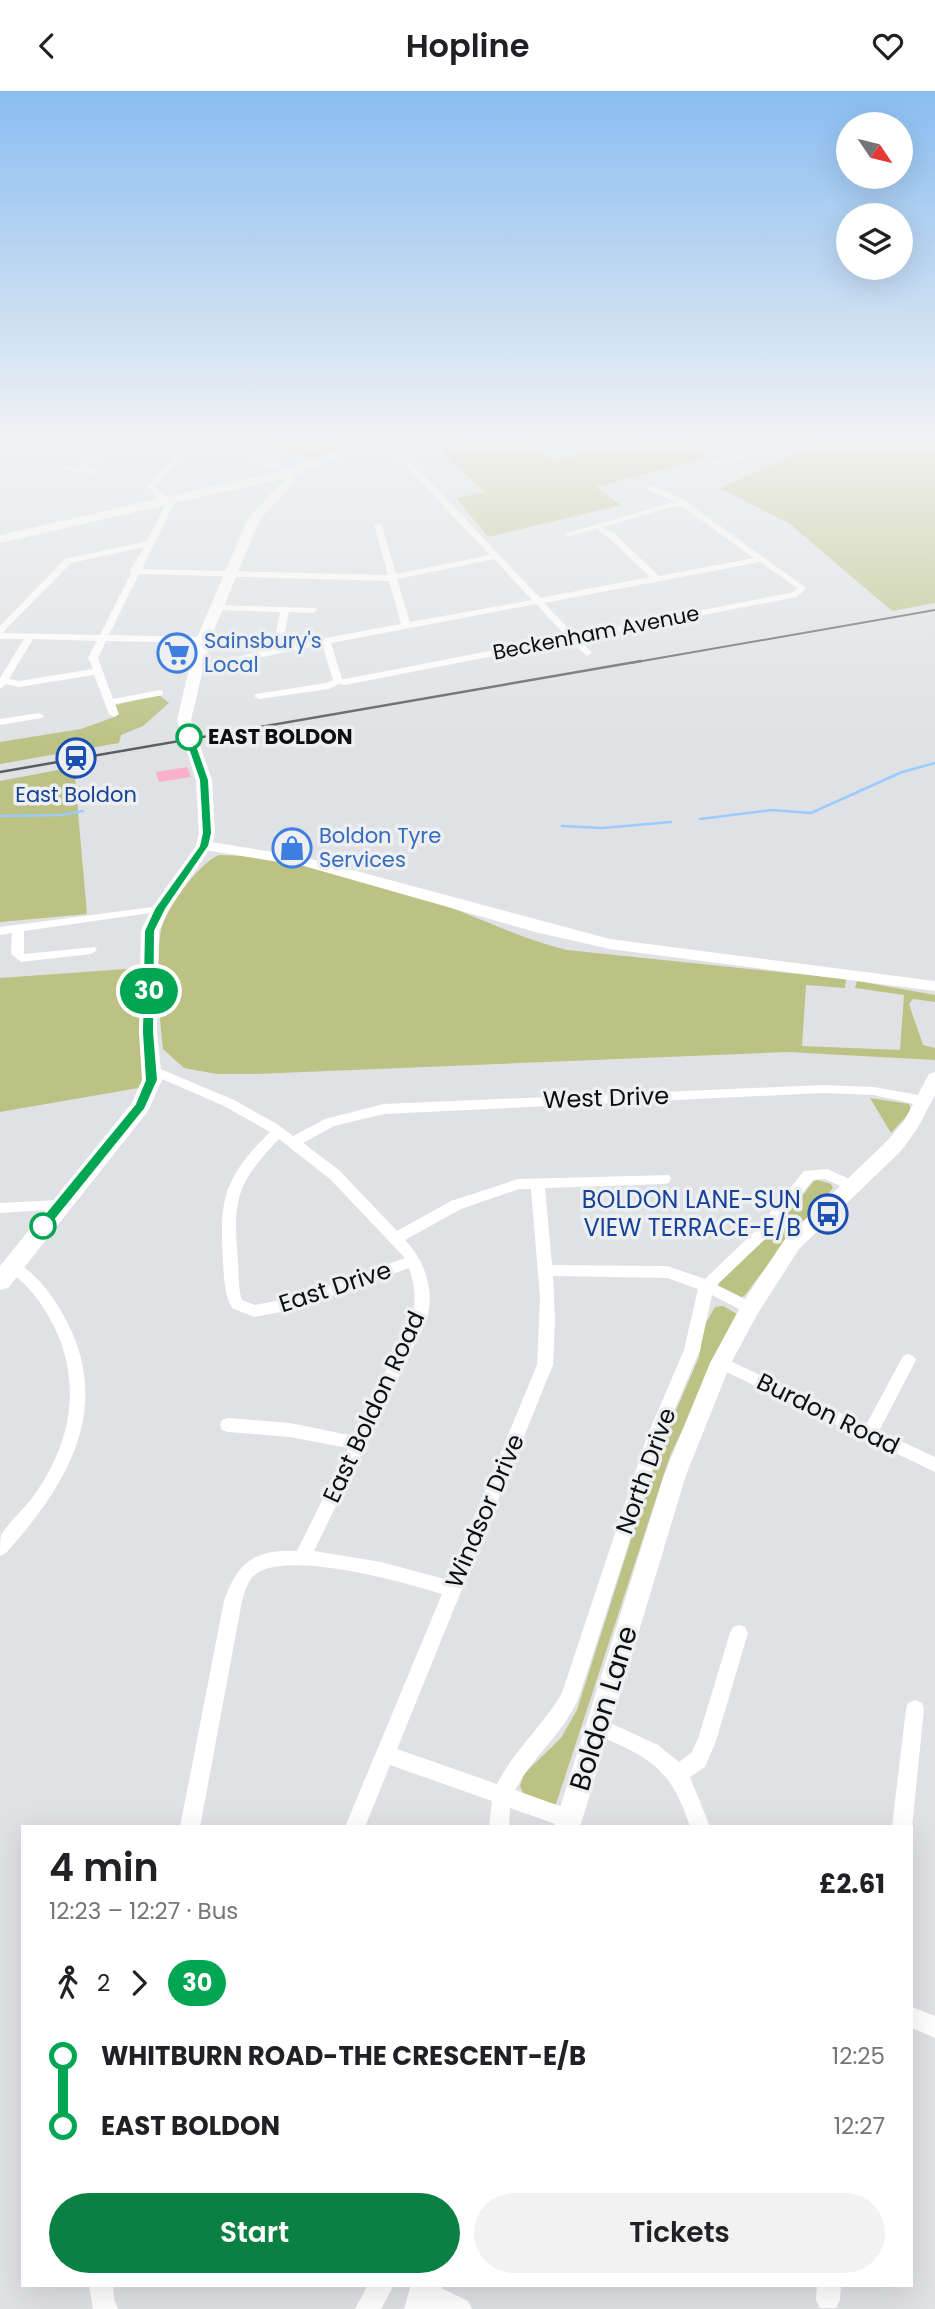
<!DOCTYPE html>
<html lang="en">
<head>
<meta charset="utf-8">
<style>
  body { margin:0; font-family:Poppins,sans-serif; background:#f2f2f2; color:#202124; height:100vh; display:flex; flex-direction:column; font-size:26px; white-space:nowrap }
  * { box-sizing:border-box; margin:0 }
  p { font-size:23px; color:#757577 }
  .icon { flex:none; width:38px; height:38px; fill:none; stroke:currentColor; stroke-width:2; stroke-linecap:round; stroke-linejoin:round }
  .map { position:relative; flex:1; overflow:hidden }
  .drawer { position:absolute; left:21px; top:1734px; width:892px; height:462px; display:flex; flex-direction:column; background:#fff; border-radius:0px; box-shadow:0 7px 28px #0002 }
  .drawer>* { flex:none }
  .badge { padding:0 14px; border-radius:23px; font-size:24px; line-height:46px }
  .needle { width:46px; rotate:125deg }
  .controls { position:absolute; left:836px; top:21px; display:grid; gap:14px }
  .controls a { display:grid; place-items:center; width:77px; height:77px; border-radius:50%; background:#fff; box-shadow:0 7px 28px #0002; font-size:35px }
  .map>.badge { position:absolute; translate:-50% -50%; box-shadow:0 0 0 4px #fff }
  .legs { display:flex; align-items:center; gap:10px; height:77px; padding:0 28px; font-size:23px }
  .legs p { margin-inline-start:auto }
  .headline { display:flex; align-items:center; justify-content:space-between; height:119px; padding:0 28px }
  h1 { font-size:38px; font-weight:600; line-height:52px }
  .primary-button { display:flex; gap:14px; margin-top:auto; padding:14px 28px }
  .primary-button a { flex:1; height:80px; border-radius:42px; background:#0b8043; color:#fff; font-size:28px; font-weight:600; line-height:80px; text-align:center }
  .primary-button a+a { background:#f2f2f2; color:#202124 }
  ul { padding:0 28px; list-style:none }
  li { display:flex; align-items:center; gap:24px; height:70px; font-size:26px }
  li i { display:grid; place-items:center; width:10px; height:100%; margin:0 9px; background:currentColor }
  li i::after { content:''; width:18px; height:18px; margin:-9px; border:5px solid; border-radius:50%; background:#fff }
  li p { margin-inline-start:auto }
  li:first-child i { background:linear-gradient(#0000 50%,currentColor 0) }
  li:last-child i { background:linear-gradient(currentColor 50%,#0000 0) }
  header { display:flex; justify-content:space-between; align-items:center; height:91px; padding:0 28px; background:#fff; font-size:32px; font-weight:600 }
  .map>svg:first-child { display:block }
</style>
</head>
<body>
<header><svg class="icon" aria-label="back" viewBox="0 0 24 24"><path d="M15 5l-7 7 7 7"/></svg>Hopline<svg class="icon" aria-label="heart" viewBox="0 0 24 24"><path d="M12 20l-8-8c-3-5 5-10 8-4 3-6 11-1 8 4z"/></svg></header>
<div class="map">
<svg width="935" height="2218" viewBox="0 0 935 2218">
  <rect width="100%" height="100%" fill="#e0e1e4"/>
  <g fill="#bbc283">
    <path d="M481,348h39l35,23 47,-15 15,6c49,-16 45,-18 92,4l-113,30 25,18 -133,32 -32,-39 29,-6 -44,-41z"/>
    <polygon points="829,348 935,348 935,512 892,520 790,433 720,397"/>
    <path d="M296,351c14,4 33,-4 44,7l-25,11 -48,-17z"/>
    <polygon points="152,605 160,605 169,612 143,635 121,644 119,652 0,673 0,651 81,638 117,625 116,614"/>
    <polygon points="74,676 87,823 0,831 0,690"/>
    <path d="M219,764c81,1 168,27 243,57 35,14 68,29 105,38l279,29 -1,9 -39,-3 -4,61 98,4 4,-55 -49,-7 2,-7 78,14v7l-22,-3 -4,5 14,41 12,3v12l-148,-8 -532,22h-38l-33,-6 -21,-19c-4,-30 -7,-90 -2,-119 5,-22 38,-67 58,-75z"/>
    <polygon points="140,877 144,996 0,1021 0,887"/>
    <polygon points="870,1007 909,1013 911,1020 891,1042"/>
    <polygon points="818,1089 831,1093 833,1097 784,1152 745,1204 740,1207 718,1195 720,1189 773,1141 814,1090"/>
    <polygon points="723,1215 737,1223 670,1365 556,1713 545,1713 524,1704 520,1695 524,1683 561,1647 577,1619 661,1354 699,1266 704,1235 715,1216"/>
  </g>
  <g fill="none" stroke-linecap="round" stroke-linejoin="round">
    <g stroke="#9bcbff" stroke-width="2.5">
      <polyline points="0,725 62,724 83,720"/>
      <polyline points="700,728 772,719 811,722 902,681 935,672"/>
      <polyline points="562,735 602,737 671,731"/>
    </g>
  </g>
  <polygon fill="#f9b1cb" points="187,676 191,686 159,691 156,681"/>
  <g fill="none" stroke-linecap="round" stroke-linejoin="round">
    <g fill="#fff" fill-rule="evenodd">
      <polygon points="111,348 122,348 111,354 84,377 97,379 97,383 77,381 62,377 66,375 76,376"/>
      <path d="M194,348c33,0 72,14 99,34l-7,2 -37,-19 -47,-17 -47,47 18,19 -31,64 246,6 -14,-50 4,-2 4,2 14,49 94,-19 -94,-99 -31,-15 6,-2 31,13 138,146 110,-21 -42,-40 -12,-8 -28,7 -4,-2 110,-32 -27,-13v-4h3l34,15 122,88 -9,9 -218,42 13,14 -5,3 -17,-15 -225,44 -6,-1 -10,5 -70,10 -5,-3 2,-2 70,-11 7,-3 -11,-36 -127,28v-4l78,-20 7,-36 -64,-2 -4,-3 1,-2 103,3 1,2 -4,3 -24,-1 -7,34 119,-22 -12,-43 -250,-7 -30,61 94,2 5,3 -5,3 -97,-2 -8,17 15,41 47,-9 3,1v4l-48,9 4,10 -5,3 -5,-3 -15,-39 -75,12 -13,-3 -6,5v-11l24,-39h-24v-13l65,-67 82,-18 18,-36 -18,-19zM680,414l74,53 -95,18 -45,-43 -11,-6zM144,456l-14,24 1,2 -31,62 -98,-2 69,-70zM494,468l38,41 -122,22 -13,-43zM760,471l37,26 -3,4 -219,43 -31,-32zM536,513l30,32 -221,43h-3l-11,-36zM33,548l64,2 -9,17 5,11 -74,12 -10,-2z"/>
      <polygon points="330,348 340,348 357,357 350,359"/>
      <path d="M706,348c14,0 27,11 39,10 16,-2 29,-10 46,-10l-46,15 -5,6 -28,6h-3v-4l25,-6 3,-3z"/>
      <polygon points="39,622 44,625 42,627 0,634 0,628"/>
      <polygon points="160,815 166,818 164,820 24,840 24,863 95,856 97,859 91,863 21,871 11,863 12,842 0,844 0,836"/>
      <path d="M151,974l83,35 43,24 16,12 32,-17 59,-15 439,-19 51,2 50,9 7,5 -7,5 -50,-11 -51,-2 -439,21 -50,12 -31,17 37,28 57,60 54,-30 67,-22 151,-4 2,4 -2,4 -5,1 -119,4 7,77 115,1 38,13 50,-48 49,-60 23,-2 29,13 2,4 -7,5 -26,-12 -12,1 -48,59 -48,46 38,19 2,4 -2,4h-10l-33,-17 -12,55 -36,84 -85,263c-15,36 -46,59 -64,93l61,22 3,7 -3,7 -12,1 -54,-19 -1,19h-20l3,-26 -102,-36 -25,62h-20l97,-233c-39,-12 -149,-43 -185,-21 -9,6 -12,18 -15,28l-42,226h-20l44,-226c13,-39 31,-52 73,-50l51,-103 -58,-11 -62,-5 -6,-2 -2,-5 2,-5 6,-2 62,5 64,13 57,-117c6,-18 4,-33 -2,-51l-113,41 -42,8 -22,-9c-8,-15 -8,-31 -9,-48 -4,-63 2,-83 47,-128l-46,-26 -78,-34 -1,-3zM279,1048l51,40 75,79 -110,39 -40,8 -13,-5c-4,-11 -3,-26 -4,-38 -5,-62 -3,-77 41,-123zM519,1098h12l9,108 -3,68 -89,215 -67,-18 -67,-11 113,-232c8,-29 -2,-58 -22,-79l56,-31zM553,1185l114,2 31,11 -14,61 -36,84 -86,259c-19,33 -48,57 -65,91l-100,-35 156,-384 2,-45z"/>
      <polygon points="58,1109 65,1114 63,1118 0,1122 0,1112"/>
      <path d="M11,1170c22,8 37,29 49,48 56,93 11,172 -54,244l-6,3c0,-7 0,-16 1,-21 7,-12 26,-29 34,-41 44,-62 48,-132 3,-194 -5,-7 -11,-14 -18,-20 -6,-5 -12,-7 -16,-13l2,-4z"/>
      <polygon points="908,1263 913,1265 916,1269 879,1340 935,1366 935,1381 716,1276 713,1272 716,1268 721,1266 726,1268 866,1334 903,1265"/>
      <path d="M739,1534l6,2 3,6 -32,108 -11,26 -15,10 20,50h-20c-19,-61 -43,-71 -100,-95l-2,-6 2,-6 7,-3 61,28 21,17 12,-9 7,-14 32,-106 3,-6z"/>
      <polygon points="915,1609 922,1612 924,1618 912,1736 892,1736 906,1618 908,1612"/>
      <polygon points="912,1916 935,1925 935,1947 912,1937"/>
      <polygon points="89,2194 113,2194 114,2208 118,2218 93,2218"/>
      <polygon points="368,2194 394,2194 381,2218 355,2218"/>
      <polygon points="416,2194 435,2194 468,2210 472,2218 433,2218 417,2210 413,2202"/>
      <polygon points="817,2194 841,2194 840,2209 836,2217 820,2217 816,2209"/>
    </g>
    <g fill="#fff" fill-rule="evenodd">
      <polygon points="204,750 304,766 610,848 935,890 935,900 610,858 539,842 304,775 199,758 196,755"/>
      <polygon points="935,981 935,1004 917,1038 901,1060 799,1158 758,1222 731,1272 686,1384 580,1736 554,1736 664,1384 710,1272 743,1211 785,1148 887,1050 904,1030 929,983"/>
      <polygon points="411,2194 443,2194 436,2218 404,2218"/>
    </g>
    <polygon fill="#fff" fill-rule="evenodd" points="285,380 293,380 295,391 260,428 210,549 191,629 212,689 215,742 212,755 169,818 159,840 157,941 162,989 148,1020 8,1197 0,1199 0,1175 132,1012 142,989 139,941 141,840 151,818 196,755 199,742 196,689 177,629 196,549 248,427 283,390"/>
    <polygon fill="#fff" fill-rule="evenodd" points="363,348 380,348 293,385 0,452 0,444 285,379"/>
    <polyline stroke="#5c5d5f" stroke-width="2" points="631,572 935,519"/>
    <polyline stroke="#5c5d5f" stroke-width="2.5" points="0,681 641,570"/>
  </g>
  <linearGradient id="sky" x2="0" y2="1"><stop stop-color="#89bdf1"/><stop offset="0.53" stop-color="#f1f2f3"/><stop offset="1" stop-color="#f1f2f3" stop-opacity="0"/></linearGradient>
  <rect width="935" height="659" fill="url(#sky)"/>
  <polygon fill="#00a651" stroke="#fff" stroke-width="2" points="189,643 194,646 209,689 212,742 209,755 166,818 155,840 154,941 158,989 145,1018 48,1138 43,1140 36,1135 38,1131 135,1013 145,989 142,941 144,840 154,818 199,755 202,742 199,689 184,646"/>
  <defs>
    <g id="supermarket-ring" transform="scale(2.0125)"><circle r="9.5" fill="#edeff1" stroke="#3f7fe0" stroke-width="1.5"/><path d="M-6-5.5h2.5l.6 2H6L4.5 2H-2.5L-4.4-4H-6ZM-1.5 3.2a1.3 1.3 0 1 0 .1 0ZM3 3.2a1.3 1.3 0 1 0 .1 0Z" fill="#3f7fe0"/></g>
    <g id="station-ring" transform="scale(2.0125)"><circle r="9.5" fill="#edeff1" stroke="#1a4fb4" stroke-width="1.5"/><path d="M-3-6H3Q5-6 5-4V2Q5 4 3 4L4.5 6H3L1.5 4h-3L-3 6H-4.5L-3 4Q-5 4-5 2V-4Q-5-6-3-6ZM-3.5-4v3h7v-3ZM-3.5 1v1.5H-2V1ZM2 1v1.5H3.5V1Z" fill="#1a4fb4"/></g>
    <g id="shop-ring" transform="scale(2.0125)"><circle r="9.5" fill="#edeff1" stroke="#3f7fe0" stroke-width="1.5"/><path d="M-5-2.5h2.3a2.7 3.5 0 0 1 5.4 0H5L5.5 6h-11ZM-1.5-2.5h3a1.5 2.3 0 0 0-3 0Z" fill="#3f7fe0"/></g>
    <g id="bus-ring" transform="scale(2.0125)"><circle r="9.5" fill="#edeff1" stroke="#1a4fb4" stroke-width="1.5"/><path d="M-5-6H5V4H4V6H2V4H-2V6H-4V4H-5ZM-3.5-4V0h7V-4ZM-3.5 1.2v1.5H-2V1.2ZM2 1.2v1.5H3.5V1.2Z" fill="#1a4fb4"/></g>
  </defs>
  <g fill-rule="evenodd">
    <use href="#supermarket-ring" x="177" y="562"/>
    <use href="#station-ring" x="76" y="667"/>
    <use href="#shop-ring" x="292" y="757"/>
    <use href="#bus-ring" x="828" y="1123"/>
  </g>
  <g fill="#fff" stroke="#00a651" stroke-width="3.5">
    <circle cx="189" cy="646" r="12"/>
    <circle cx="43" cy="1135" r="12"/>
  </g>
  <g text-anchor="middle" stroke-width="7" stroke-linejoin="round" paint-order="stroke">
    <g font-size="21" fill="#0d0e0f" stroke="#edeff1">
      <text transform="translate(596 542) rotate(-11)" y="7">Beckenham Avenue</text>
    </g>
    <g font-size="21" fill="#366cbe" stroke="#edeff1" text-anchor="start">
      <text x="204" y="557">Sainsbury's<tspan x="204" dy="24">Local</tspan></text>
      <text x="319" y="752">Boldon Tyre<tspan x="319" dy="24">Services</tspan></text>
    </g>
    <g font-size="21" font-weight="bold" fill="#0d0e0f" stroke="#edeff1" text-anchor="start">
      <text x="208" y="653">EAST BOLDON</text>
    </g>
    <g font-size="21" fill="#164399" stroke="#edeff1">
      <text x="76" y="711">East Boldon</text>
    </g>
    <g font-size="24" fill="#0d0e0f" stroke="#edeff1">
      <text transform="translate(606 1007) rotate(-2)" y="8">West Drive</text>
      <text transform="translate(335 1196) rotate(-18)" y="8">East Drive</text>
      <text transform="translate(374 1316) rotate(-65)" y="8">East Boldon Road</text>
      <text transform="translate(828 1323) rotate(26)" y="8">Burdon Road</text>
      <text transform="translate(646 1380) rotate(-70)" y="8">North Drive</text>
      <text transform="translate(485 1420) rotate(-67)" y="8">Windsor Drive</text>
    </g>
    <g font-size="24" fill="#164399" stroke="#edeff1" text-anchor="end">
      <text x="801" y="1117">BOLDON LANE-SUN<tspan x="801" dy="28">VIEW TERRACE-E/B</tspan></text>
    </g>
    <g font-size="28" fill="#0d0e0f" stroke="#edeff1">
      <text transform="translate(603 1617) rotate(-73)" y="10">Boldon Lane</text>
    </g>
  </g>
</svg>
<div class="controls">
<a><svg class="needle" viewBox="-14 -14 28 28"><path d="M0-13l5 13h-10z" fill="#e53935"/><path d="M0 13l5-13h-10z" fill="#757577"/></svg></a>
<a><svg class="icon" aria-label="layers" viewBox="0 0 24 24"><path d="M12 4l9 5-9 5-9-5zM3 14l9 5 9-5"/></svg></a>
</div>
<b class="badge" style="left:149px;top:900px;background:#00a651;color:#fff">30</b>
<section class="drawer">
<div class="headline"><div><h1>4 min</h1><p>12:23 – 12:27 · Bus</p></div><b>£2.61</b></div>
<div class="legs"><svg class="icon" aria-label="walk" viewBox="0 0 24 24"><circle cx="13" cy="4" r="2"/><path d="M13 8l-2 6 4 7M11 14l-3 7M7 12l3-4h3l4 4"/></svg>2<svg class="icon" aria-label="forward" viewBox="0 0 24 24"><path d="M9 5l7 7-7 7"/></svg><b class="badge" style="background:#00a651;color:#fff">30</b></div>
<ul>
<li><i style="color:#00a651"></i><b>WHITBURN ROAD-THE CRESCENT-E/B</b><p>12:25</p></li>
<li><i style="color:#00a651"></i><b>EAST BOLDON</b><p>12:27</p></li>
</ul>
<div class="primary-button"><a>Start</a><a>Tickets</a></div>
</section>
</div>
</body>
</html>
